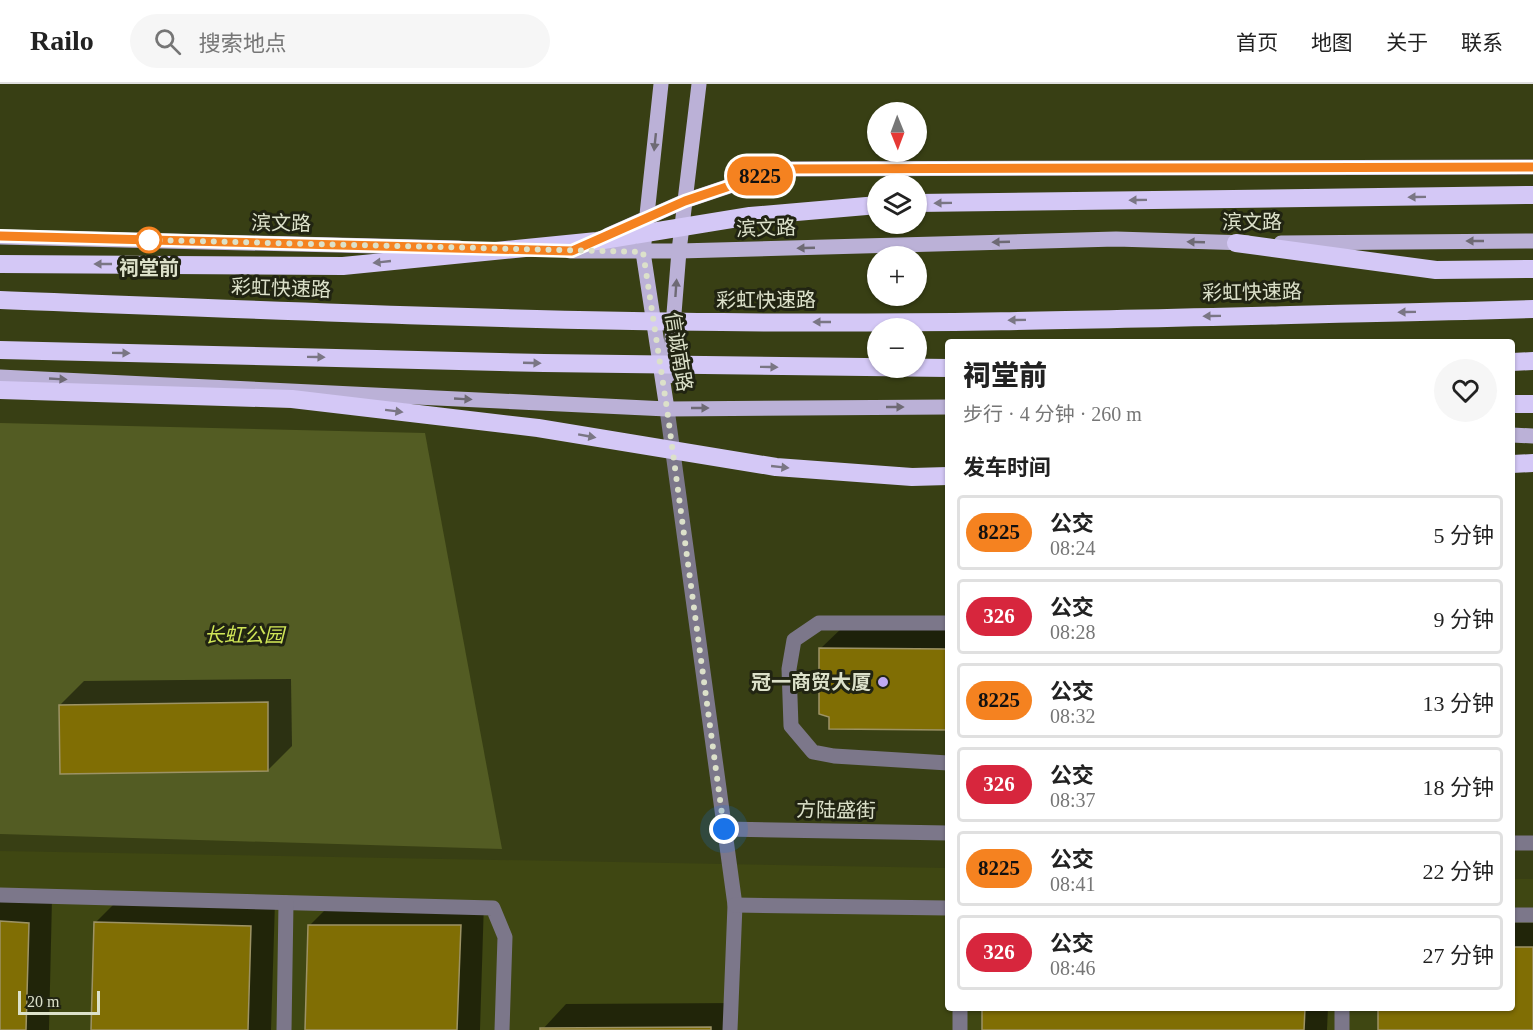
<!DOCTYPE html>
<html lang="zh">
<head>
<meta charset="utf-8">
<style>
  body { margin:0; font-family:"Times New Roman","Noto Sans SC",serif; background:#f6f6f6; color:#222; height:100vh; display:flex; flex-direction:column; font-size:22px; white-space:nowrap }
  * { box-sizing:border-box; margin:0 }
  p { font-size:20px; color:#767676 }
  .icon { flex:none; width:33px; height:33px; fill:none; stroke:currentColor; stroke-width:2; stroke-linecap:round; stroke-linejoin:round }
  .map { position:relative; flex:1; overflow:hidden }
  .sheet { position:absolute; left:945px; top:255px; width:570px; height:672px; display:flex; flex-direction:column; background:#fff; border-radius:6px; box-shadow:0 2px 4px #0004 }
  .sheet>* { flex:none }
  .badge { padding:0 12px; border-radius:20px; font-size:21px; line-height:39px }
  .needle { width:39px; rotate:179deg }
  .fabs { position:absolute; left:867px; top:18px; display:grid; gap:12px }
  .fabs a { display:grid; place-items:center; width:60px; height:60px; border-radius:50%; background:#fff; box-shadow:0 2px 4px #0004; font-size:30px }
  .scale { position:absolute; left:18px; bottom:15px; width:82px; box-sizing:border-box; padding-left:6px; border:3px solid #dce1ca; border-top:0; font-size:16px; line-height:21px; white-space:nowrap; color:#dce1ca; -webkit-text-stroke:4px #212412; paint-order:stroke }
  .you { position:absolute; width:30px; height:30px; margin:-15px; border:4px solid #fff; border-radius:50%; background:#1a73e8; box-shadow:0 0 0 9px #1a73e833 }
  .map>.badge { position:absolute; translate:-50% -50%; box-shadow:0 0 0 3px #fff }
  h2 { padding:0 18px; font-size:22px; line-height:54px }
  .round { display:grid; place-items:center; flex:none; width:63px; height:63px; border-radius:32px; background:#f6f6f6 }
  .summary { display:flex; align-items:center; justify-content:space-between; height:102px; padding:0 18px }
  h1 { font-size:28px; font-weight:800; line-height:45px }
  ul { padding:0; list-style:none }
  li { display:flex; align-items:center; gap:18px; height:75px; margin:0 12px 9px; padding:0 6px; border:3px solid #e0e0e0; border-radius:6px }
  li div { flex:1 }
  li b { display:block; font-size:22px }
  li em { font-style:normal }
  li .badge { min-width:66px; font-weight:700; text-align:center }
  header { display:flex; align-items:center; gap:36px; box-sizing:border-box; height:84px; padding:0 30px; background:#fff; border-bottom:2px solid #e0e0e0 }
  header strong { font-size:28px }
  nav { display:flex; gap:33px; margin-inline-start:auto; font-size:21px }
  .search { width:420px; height:54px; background:#f6f6f6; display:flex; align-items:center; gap:15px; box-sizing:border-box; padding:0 21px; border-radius:33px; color:#767676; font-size:22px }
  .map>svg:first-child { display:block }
</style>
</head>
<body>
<header>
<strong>Railo</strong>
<div class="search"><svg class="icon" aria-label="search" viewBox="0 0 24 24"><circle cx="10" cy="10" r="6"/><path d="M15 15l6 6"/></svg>搜索地点</div>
<nav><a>首页</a><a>地图</a><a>关于</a><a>联系</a></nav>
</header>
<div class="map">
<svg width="1533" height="946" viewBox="0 0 1533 946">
  <rect width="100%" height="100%" fill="#383f14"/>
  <polygon fill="#3f4712" points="0,767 948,784 948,924 1512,924 1512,795 1533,795 1533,946 0,946"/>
  <polygon fill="#535c23" points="0,339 425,349 502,765 0,750"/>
  <g fill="#0007">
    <polygon points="845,541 948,542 948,644 831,632 820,565"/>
    <polygon points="291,595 292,662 268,686 60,621 84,597"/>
    <polygon points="0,813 52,815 49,946 0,946"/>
    <polygon points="120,814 275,819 271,946 92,946 96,838"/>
    <polygon points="484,817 480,946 307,946 309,842 333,818"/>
    <polygon points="1512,839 1533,839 1533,946 1379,946 1380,924 1512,924"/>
    <polygon points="735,919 733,946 542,946 566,920"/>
    <polygon points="984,924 1328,924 1327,946 983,946"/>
  </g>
  <g fill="#806e04" stroke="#9d9365" stroke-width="1.5">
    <polygon points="819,564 948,565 948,646 829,645 829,633 819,630"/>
    <polygon points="268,618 268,687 60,690 59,621"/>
    <polygon points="0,837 29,839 26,946 0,946"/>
    <polygon points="94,838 251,842 248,946 91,946"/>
    <polygon points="308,841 461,841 457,946 305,946"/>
    <polygon points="1512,863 1533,863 1533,946 1378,946 1378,924 1512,924"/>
    <polygon points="982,924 1305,924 1304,946 982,946"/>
    <polygon points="711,943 711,946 540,946 540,944"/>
  </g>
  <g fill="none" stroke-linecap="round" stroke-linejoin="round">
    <g stroke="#7c778a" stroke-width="15">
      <polyline points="667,325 735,821 730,946"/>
      <polyline points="948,539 819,539 794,556 789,585 791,642 813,668 834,672 948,679"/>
      <polyline points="724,745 948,749"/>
      <polyline points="1512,759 1533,759"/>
      <polyline points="0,811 493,824 505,853 502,946"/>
      <polyline points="735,821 948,824"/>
      <polyline points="1512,831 1533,831"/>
      <polyline points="284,946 286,819"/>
      <polyline points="960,946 960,924"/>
      <polyline points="1342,946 1342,924"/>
    </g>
    <g stroke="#bbb1d7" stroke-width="15">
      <polyline points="661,0 643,168 667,325"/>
      <polyline points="608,151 685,117 780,85 1533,83"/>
      <polyline points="0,153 459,164"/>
      <polyline points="1281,159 1533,157"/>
      <polyline points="570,167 679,167 1116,155 1248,159"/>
      <polyline points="669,292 679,167 699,0"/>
      <polyline points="0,293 667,325 948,323"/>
      <polyline points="1512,351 1533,352"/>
    </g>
    <g stroke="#d4c8f6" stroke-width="18">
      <polyline points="916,119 1533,111"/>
      <polyline points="1236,159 1436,186 1533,185"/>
      <polyline points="1465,227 1533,225"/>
      <polyline points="1512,278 1533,277"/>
      <polyline points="1512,320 1533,320"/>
      <polyline points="1512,380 1533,379"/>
    </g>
    <g stroke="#d4c8f6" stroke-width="18">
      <polyline points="0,180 343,182 597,157 750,132 878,121"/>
      <path d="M0,216c240,9 481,20 722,22 247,3 496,-6 743,-11"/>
      <polyline points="0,266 544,279 948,284"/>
      <polyline points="0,306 292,315 538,344 776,383 912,393 948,392"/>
    </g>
  </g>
  <defs><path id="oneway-solid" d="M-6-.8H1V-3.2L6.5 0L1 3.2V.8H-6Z" transform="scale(1.5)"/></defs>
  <g fill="#6e6a74">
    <use href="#oneway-solid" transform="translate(655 58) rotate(96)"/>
    <use href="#oneway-solid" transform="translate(1475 157) rotate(180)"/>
    <use href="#oneway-solid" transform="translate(1001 158) rotate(178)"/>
    <use href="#oneway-solid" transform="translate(1196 158) rotate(-178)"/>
    <use href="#oneway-solid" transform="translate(806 164) rotate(178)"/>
    <use href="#oneway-solid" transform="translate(676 204) rotate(-86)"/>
    <use href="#oneway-solid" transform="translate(58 295) rotate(3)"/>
    <use href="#oneway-solid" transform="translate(463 315) rotate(3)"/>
    <use href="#oneway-solid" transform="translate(895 323)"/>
    <use href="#oneway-solid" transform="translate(700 324)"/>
  </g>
  <g fill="#7a7684">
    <use href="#oneway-solid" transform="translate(1417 113) rotate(179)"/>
    <use href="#oneway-solid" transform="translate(1138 116) rotate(179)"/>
    <use href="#oneway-solid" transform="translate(943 119) rotate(179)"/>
    <use href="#oneway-solid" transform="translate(382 178) rotate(174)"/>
    <use href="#oneway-solid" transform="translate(103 180) rotate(-180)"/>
    <use href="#oneway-solid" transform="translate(1407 228) rotate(179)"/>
    <use href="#oneway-solid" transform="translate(1212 232) rotate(179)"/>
    <use href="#oneway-solid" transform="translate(1017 236) rotate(179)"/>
    <use href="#oneway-solid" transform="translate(822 238) rotate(180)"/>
    <use href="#oneway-solid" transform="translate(121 269) rotate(1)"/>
    <use href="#oneway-solid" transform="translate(316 273) rotate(1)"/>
    <use href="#oneway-solid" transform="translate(532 279) rotate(2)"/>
    <use href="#oneway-solid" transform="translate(769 283) rotate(1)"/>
    <use href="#oneway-solid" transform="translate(394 327) rotate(7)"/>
    <use href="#oneway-solid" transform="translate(587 352) rotate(10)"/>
    <use href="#oneway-solid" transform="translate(780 383) rotate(6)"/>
  </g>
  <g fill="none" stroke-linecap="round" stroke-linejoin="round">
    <g stroke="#fff" stroke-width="14">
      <polyline id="line" points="0,152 572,167 685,117 780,85 1533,83"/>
    </g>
    <use href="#line" stroke="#f58220" stroke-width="9"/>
    <polyline stroke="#dce1ca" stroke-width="6" stroke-dasharray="0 10.8" points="149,156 643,168 667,325 724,745"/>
  </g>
  <circle fill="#fff" stroke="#f58220" stroke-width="3" cx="149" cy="156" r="12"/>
  <circle fill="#bfa9f4" stroke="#212412" stroke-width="2" cx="883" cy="598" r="6"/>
  <g text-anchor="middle" stroke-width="6" stroke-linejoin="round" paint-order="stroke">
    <g font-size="20" fill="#dce1ca" stroke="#212412">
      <text x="1252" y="145">滨文路</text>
      <text transform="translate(281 139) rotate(1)" y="7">滨文路</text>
      <text transform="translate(766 144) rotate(-2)" y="7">滨文路</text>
      <text transform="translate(281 204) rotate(2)" y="7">彩虹快速路</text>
      <text transform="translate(1252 208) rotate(-1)" y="7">彩虹快速路</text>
      <text x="766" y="223">彩虹快速路</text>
      <text transform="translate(679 268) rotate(81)" y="7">信诚南路</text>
      <text transform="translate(836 726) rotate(1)" y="7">方陆盛街</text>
    </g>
    <g font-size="20" font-weight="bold" fill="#dce1ca" stroke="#212412">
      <text x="149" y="191">祠堂前</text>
    </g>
    <g font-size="20" font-style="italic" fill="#d0e657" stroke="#212412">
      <text x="244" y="558">长虹公园</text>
    </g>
    <g font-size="20" font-weight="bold" fill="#dce1ca" stroke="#212412" text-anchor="end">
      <text x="871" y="605">冠一商贸大厦</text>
    </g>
  </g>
</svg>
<div class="fabs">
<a><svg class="needle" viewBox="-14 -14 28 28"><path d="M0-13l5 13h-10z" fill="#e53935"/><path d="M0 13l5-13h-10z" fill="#767676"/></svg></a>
<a><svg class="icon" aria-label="layers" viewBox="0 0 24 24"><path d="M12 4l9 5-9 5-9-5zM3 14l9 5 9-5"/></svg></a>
<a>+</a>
<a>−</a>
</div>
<div class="scale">20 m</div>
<div class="you" style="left:724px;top:745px"></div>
<b class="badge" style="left:760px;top:92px;background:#f58220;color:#111">8225</b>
<section class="sheet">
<div class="summary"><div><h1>祠堂前</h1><p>步行 · 4 分钟 · 260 m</p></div><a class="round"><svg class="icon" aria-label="heart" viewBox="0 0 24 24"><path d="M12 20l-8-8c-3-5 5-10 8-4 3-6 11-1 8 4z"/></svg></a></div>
<h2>发车时间</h2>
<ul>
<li><span class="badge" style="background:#f58220;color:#111">8225</span><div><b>公交</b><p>08:24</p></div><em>5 分钟</em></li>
<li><span class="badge" style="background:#d7263d;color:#fff">326</span><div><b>公交</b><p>08:28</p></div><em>9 分钟</em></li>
<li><span class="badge" style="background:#f58220;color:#111">8225</span><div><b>公交</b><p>08:32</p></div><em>13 分钟</em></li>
<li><span class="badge" style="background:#d7263d;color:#fff">326</span><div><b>公交</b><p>08:37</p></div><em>18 分钟</em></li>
<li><span class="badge" style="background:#f58220;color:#111">8225</span><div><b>公交</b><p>08:41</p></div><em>22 分钟</em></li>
<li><span class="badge" style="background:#d7263d;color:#fff">326</span><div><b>公交</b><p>08:46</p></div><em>27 分钟</em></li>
</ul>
</section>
</div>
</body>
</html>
